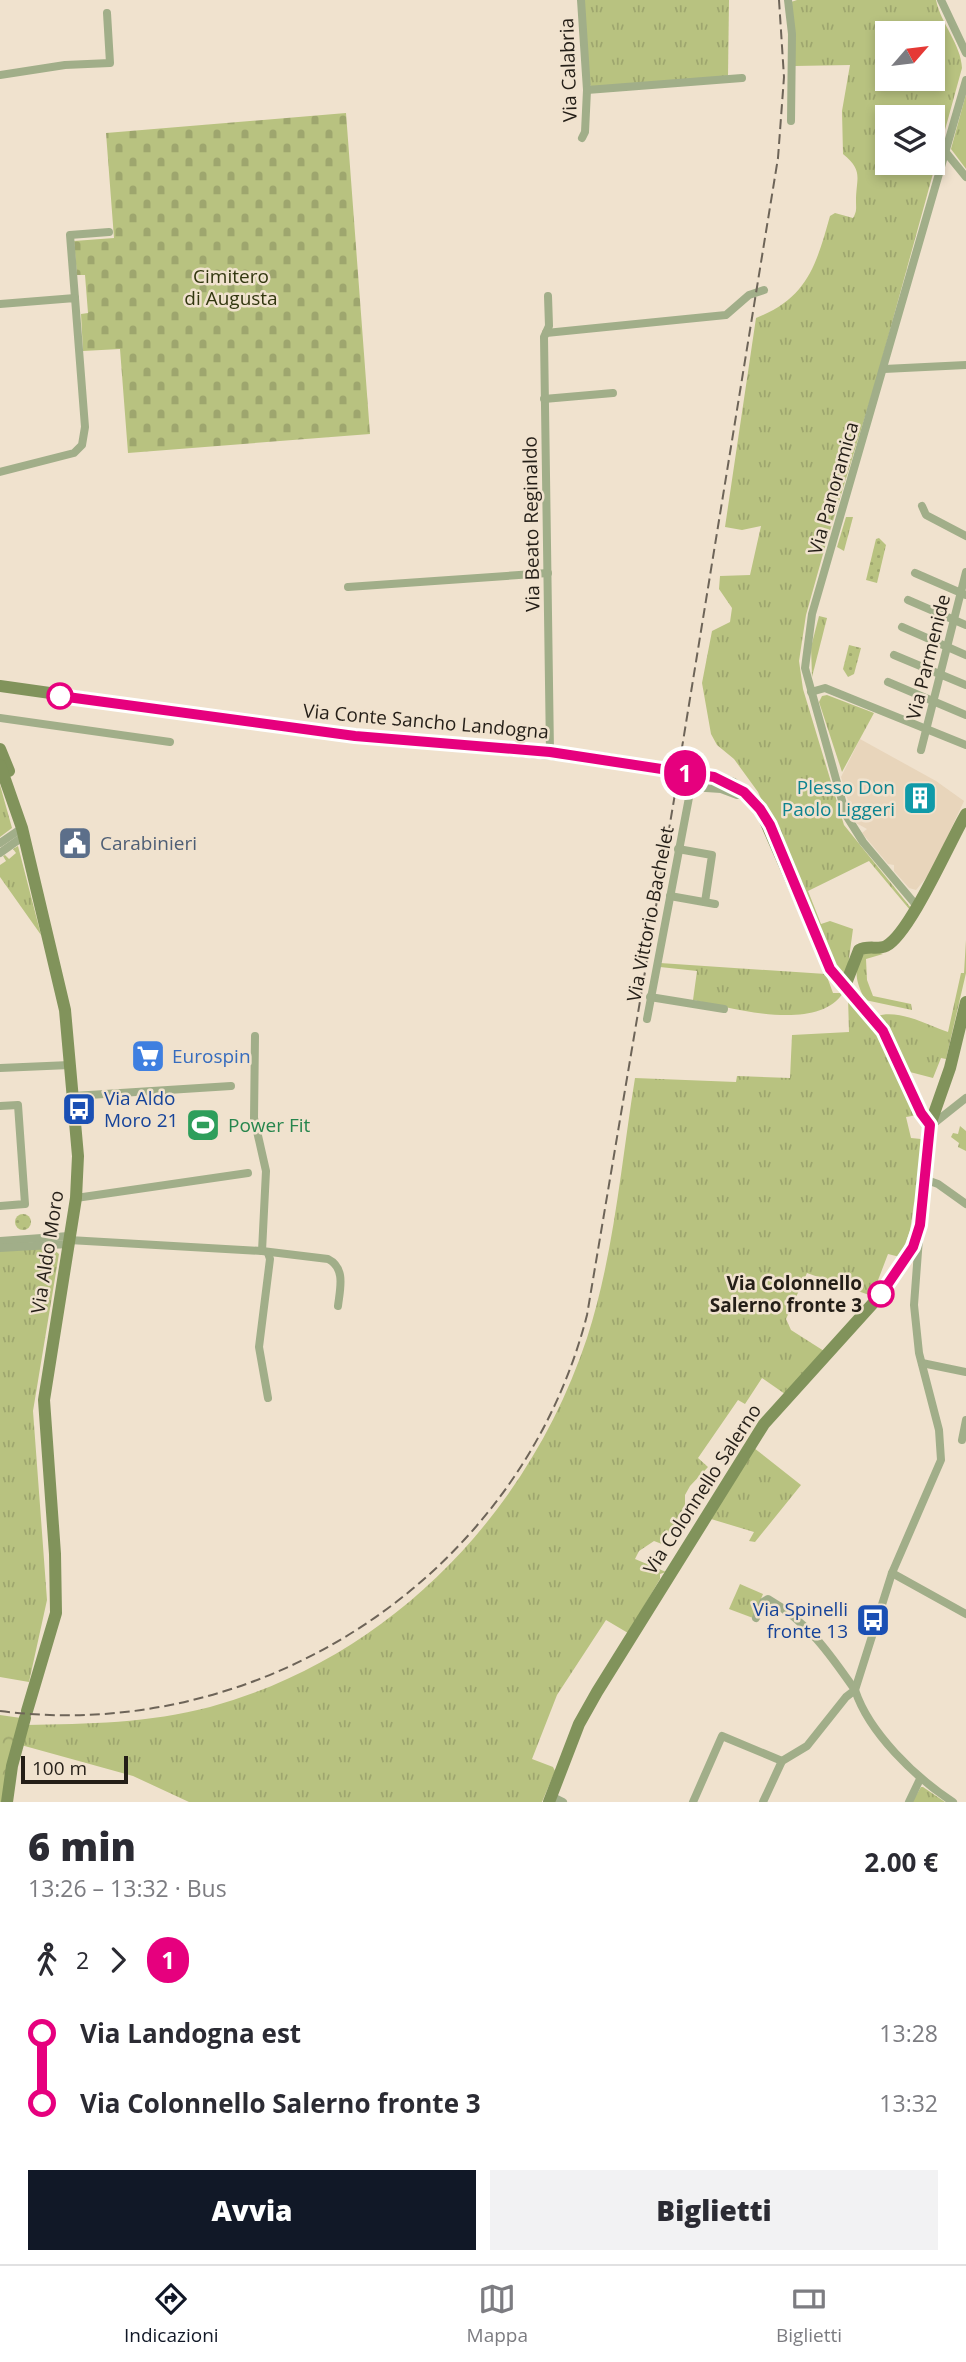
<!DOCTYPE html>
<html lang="it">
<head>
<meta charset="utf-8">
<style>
  body { margin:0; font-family:"Open Sans",sans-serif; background:#f2f2f3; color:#2b2b33; height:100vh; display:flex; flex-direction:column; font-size:26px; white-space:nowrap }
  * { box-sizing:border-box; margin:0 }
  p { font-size:23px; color:#7c7c81 }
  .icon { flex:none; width:38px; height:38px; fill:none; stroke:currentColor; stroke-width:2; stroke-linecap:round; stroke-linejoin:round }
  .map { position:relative; height:1802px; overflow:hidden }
  .details { display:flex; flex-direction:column; background:#fff; flex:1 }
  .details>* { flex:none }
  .badge { padding:0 14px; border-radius:23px; font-size:24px; line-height:46px }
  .needle { width:46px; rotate:62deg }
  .fabs { position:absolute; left:875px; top:21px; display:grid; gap:14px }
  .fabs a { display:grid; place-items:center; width:70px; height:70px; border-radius:0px; background:#fff; box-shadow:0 4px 10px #0003; font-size:35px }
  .scale { position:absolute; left:21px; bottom:18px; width:107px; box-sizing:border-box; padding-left:7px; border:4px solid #241e17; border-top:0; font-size:19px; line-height:24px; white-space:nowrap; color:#241e17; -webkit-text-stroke:5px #f0e2ce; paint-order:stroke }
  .map>.badge { position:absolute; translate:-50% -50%; box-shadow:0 0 0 4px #fff }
  .legs { display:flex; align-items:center; gap:10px; height:77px; padding:0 28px; font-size:23px }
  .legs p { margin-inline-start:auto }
  .headline { display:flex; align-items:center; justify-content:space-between; height:119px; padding:0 28px }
  h1 { font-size:38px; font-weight:800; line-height:52px }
  .primary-button { display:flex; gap:14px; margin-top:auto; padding:14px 28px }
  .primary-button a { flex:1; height:80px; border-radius:0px; background:#111827; color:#fff; font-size:28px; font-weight:800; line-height:80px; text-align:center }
  .primary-button a+a { background:#f2f2f3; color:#2b2b33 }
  ul { padding:0 28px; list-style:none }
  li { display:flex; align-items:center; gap:24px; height:70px; font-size:26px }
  li i { display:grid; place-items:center; width:10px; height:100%; margin:0 9px; background:currentColor }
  li i::after { content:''; width:18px; height:18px; margin:-9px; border:5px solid; border-radius:50%; background:#fff }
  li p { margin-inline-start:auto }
  li:first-child i { background:linear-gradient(#0000 50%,currentColor 0) }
  li:last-child i { background:linear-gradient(currentColor 50%,#0000 0) }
  .tabs { display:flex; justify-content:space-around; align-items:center; height:98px; border-top:2px solid #e1e1e2; background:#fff; font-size:19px; color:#7c7c81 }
  .tabs a { display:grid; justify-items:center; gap:4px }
  .tabs .current { color:#111827 }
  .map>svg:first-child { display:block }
</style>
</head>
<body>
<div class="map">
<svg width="966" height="1802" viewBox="0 0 966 1802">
  <defs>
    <pattern id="grass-tufts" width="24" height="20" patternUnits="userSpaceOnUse" patternTransform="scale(1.75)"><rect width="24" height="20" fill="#b8c280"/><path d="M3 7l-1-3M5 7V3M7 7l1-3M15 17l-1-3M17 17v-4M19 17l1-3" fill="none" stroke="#9ea66e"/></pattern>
    <pattern id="forest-crowns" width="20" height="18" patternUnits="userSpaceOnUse" patternTransform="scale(1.75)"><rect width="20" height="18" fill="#b8c280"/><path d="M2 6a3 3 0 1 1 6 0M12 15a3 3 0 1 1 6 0" fill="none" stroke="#9ea66e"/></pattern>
    <pattern id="cemetery-stones" width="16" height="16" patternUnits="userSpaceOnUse" patternTransform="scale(1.75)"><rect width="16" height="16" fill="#b8c280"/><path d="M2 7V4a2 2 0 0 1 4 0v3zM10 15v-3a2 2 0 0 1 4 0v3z" fill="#9ea66e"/></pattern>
    <pattern id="garden-dots" width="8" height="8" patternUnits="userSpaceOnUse" patternTransform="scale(1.75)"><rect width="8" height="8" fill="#b8c280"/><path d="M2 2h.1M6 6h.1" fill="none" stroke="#9ea66e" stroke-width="1.8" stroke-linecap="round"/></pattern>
  </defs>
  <rect width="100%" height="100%" fill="#f0e2ce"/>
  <polygon fill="#e8d5bb" points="860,739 936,781 964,801 931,872 916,890 909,888 894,871 894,865 888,864 862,833 867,829 856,823 852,814 841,777"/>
  <g fill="url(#grass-tufts)" fill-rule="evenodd">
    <polygon points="584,0 729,0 728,76 592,87 589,84"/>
    <path d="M797,0h139c5,24 25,44 26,68l-86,313 -51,166 -19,68 -7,46 4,28 41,136 67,83 -1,2 -41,-49 -61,30 13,33 9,-3 23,8 -6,44 -3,4 -6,-4 -80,-181 -24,-33 -17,-14 -6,-11 -9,-51 10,-52 18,-9 2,-14 -13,-19 1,-13 30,-1 11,-49 -19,4 -17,-3 31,-209c51,-20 60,-52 74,-102l5,-3 18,5c4,-7 3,-9 3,-17 0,-23 8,-30 -13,-47l-1,-43 8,-46 -55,1 -4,-64zM887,33h46v46h-46zM887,117h46v46h-46z"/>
    <polygon points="966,94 966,169 951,149"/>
    <polygon points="846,517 853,517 844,551 837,547"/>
    <polygon points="819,616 827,618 812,677 811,647"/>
    <polygon points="827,695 874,713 842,772 819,702 822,696"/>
    <polygon points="0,785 12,828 0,837"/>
    <polygon points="18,846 41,935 0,877 0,865 6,861 3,856 5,855 9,859 16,853 13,849"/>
    <path d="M966,940v33l-20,86 -5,-1 -8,20 -23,-6 -33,-56c22,-7 51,9 71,16l13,-59h3z"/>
    <path d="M877,952l6,2 -17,5 1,21 6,16 38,8 1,6 -47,-10c-8,-17 -14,-31 0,-47z"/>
    <path d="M660,963l166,11 7,19h10c-26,40 -112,15 -150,7l4,-29 -37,-4z"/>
    <path d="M848,997l32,38 38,80 -12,2 5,21 10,1 -3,60 -4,4 -4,28 -10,26 -12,-3 -16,42 -65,-23 -21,46 5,11 33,21 -39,43 -23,-16 -17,26 -7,-4 -40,58 10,9 -18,19 -5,9v11l-23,38 -8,-3 -15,10 -4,8 31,13 -6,2v5l-32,54 -22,-13 -49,75 -25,64 21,8 2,4 -13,31h-353l-56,-26 -112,-31 5,-20c62,-1 123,-2 184,-18 180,-49 319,-194 377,-369 27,-83 34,-174 48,-260l101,4 1,-6 53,2 2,-43 57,-3z"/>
    <polygon points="960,1126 966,1131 966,1151 958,1147 959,1143 951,1137 953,1133 958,1134"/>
    <polygon points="52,1248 59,1254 33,1411 47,1600 29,1682 0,1677 0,1251"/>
    <polygon points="754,1448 801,1485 755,1542 749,1541 754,1532 711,1519"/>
    <polygon points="740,1584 763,1594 753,1618 729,1609"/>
    <polygon points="921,1787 923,1787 945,1802 912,1802"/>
  </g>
  <polygon fill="url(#forest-crowns)" points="0,1715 21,1718 2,1802 0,1802"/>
  <polygon fill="url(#cemetery-stones)" points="346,113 370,434 128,453 120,349 83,351 81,314 88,313 85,275 77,275 74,241 114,238 106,133"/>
  <g fill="url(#garden-dots)">
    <polygon points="879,538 886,545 877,583 866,580 876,539"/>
    <polygon points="849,645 861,648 854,674 848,677 843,669"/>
    <circle cx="23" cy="1222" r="8"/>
  </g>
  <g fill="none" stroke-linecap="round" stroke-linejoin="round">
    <g stroke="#a1ae89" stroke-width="8">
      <polyline points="581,0 587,90 585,132 582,138"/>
      <polyline points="788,0 792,34 791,121"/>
      <polyline points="941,0 966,53"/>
      <polyline points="0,75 65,65 110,63 107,13"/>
      <polyline points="587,90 742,78"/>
      <polyline points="944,150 966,177"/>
      <polyline points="548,296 549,326 544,337 550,752"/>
      <polyline points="75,298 70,235 109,232"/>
      <polyline points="0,304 75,298 85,427 82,445 74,453 0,472"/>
      <polyline points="546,333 726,315 749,295 764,290"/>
      <polyline points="884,369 966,365"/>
      <polyline points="544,399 613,393"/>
      <polyline points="922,506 926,515 966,536"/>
      <polyline points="915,573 966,595"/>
      <polyline points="348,587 548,573"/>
      <polyline points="908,600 966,625"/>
      <polyline points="902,627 966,655"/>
      <polyline points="894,655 966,685"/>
      <polyline points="888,682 966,715"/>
      <polyline points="811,692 825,688 966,745"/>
      <polyline points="0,718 170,742"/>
      <polyline points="921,750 966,572"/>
      <polyline points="0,843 22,828"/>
      <polyline points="678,849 712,855 705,902"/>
      <polyline points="0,853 24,836"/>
      <polyline points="670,896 715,904"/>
      <polyline points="916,905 863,842 846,815 805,668 812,614 966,80"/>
      <polyline points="650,997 724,1009"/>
      <polyline points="647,1019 691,787 721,789 737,795 744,792"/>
      <polyline points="255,1036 254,1118 266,1171 262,1251"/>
      <polyline points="0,1068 70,1065"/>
      <polyline points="73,1096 231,1086"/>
      <polyline points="0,1106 18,1105 25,1204 0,1206"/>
      <polyline points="933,1124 966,1098"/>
      <polyline points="924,1179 938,1184 966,1204"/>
      <polyline points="76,1198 248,1173"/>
      <path d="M919,1238l-5,67 5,48 20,77 2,30 -49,113 -37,117c14,43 61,88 98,112"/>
      <path d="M69,1240l193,11 66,8c18,9 12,30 10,47"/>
      <polyline points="0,1241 69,1236"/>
      <polyline points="0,1248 68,1244"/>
      <polyline points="268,1253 270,1259 259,1347 268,1398"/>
      <polyline points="922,1363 966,1372"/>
      <polyline points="962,1440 966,1420"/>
      <polyline points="892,1573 966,1614"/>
      <path d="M756,1618l7,-16 5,-3c39,22 62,55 87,91l-9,7 -39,49 -25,15 -19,41"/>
      <polyline points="551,1796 563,1802"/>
      <polyline points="693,1802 722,1736 782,1761"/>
      <polyline points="909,1802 920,1779"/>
    </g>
    <g stroke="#81935b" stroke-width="12">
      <polyline points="0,686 355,736 606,759 714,777 733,784 760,809 830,969 883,1032 921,1113 930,1125"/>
      <polyline points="0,749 9,771"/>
      <polyline points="0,765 22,828 65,1010 78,1156 76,1198 44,1400 55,1554 56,1613 27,1711"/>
      <path d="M845,986l14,-36c9,-5 19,0 27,-4 24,-12 65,-107 80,-132"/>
      <polyline points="7,1802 12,1766 25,1718"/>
      <polyline points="549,1802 579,1724 597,1692 764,1424 876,1300 913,1246 920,1225 930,1125 950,1068 966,1002"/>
    </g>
    <g stroke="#6d6458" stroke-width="2" stroke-dasharray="10 5" stroke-linecap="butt">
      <polyline points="679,766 778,158 784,77 779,0"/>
      <path d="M0,1711c264,34 521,-138 587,-396l90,-533"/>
    </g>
  </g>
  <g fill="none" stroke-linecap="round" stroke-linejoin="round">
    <g stroke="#fff" stroke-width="16">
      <polyline id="line-1" points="60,696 355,736 550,752 714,777 744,792 760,809 770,825 830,969 883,1031 921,1113 930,1125 920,1225 913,1247 881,1294"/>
    </g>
    <use href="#line-1" stroke="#e6007e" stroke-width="10"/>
  </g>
  <defs>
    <g id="building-square" transform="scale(1.75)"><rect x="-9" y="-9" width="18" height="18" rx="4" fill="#0f9aa8" stroke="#f0e2ce"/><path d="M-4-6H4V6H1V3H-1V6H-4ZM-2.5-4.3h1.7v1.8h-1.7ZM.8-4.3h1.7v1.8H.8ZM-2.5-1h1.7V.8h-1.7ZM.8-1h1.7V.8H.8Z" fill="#fff"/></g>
    <g id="civic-square" transform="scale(1.75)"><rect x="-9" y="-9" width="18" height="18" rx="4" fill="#5c6f8a" stroke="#f0e2ce"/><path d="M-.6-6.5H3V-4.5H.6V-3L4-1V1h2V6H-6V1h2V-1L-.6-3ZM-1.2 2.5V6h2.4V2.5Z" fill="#fff"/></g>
    <g id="supermarket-square" transform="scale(1.75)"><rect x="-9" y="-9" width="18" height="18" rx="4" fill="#3f7fe0" stroke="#f0e2ce"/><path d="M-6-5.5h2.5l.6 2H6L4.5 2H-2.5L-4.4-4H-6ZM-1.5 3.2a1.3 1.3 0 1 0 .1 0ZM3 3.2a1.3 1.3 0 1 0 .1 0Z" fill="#fff"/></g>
    <g id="bus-square" transform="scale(1.75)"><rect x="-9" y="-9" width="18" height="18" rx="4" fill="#1a4fb4" stroke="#f0e2ce"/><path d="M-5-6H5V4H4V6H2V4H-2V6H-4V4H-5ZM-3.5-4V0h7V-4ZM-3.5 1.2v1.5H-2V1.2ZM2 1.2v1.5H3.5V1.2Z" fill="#fff"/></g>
    <g id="stadium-square" transform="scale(1.75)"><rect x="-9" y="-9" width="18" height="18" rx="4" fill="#2e9e5b" stroke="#f0e2ce"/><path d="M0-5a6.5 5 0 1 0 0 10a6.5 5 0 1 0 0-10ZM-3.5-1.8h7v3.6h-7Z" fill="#fff"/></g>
  </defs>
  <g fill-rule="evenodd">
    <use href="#building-square" x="920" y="798"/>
    <use href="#civic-square" x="75" y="843"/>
    <use href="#supermarket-square" x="148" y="1056"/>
    <use href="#bus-square" x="79" y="1109"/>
    <use href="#stadium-square" x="203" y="1125"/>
    <use href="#bus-square" x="873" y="1620"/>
  </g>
  <g fill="#fff" stroke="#e6007e" stroke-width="3.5">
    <circle cx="60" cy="696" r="12"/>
    <circle cx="881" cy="1294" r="12"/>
  </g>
  <g text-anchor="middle" stroke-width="5" stroke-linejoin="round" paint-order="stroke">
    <g font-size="19" fill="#241e17" stroke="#f0e2ce">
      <text transform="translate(568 70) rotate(-92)" y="7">Via Calabria</text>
      <text transform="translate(833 488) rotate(-74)" y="7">Via Panoramica</text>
      <text transform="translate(531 524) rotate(-91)" y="7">Via Beato Reginaldo</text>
      <text transform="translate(928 657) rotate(-76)" y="7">Via Parmenide</text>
      <text transform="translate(426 721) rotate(5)" y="7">Via Conte Sancho Landogna</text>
      <text transform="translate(650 914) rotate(-79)" y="7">Via Vittorio Bachelet</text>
      <text transform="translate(47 1252) rotate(-81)" y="7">Via Aldo Moro</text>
      <text transform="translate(702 1489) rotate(-57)" y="7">Via Colonnello Salerno</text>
    </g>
    <g font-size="19" fill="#32370f" stroke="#f0e2ce">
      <text x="231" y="283">Cimitero<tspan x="231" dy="22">di Augusta</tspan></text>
    </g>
    <g font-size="19" fill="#0d838f" stroke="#f0e2ce" text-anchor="end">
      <text x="895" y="794">Plesso Don<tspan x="895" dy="22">Paolo Liggeri</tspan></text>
    </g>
    <g font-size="19" fill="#4e5e75" stroke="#f0e2ce" text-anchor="start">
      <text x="100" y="850">Carabinieri</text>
    </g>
    <g font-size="19" fill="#366cbe" stroke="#f0e2ce" text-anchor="start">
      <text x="172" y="1063">Eurospin</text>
    </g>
    <g font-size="19" fill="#164399" stroke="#f0e2ce" text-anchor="start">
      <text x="104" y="1105">Via Aldo<tspan x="104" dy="22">Moro 21</tspan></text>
      <text x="848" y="1616" text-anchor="end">Via Spinelli<tspan x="848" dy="22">fronte 13</tspan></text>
    </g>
    <g font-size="19" fill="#27864d" stroke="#f0e2ce" text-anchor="start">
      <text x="228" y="1132">Power Fit</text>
    </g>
    <g font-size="19" font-weight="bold" fill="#241e17" stroke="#f0e2ce" text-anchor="end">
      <text x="862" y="1290">Via Colonnello<tspan x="862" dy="22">Salerno fronte 3</tspan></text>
    </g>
  </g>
</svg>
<div class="fabs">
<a><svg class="needle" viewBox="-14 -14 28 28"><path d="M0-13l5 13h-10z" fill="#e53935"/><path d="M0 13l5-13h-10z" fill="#7c7c81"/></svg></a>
<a><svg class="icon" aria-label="layers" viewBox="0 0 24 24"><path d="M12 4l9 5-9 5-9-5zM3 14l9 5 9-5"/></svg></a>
</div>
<div class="scale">100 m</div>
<b class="badge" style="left:685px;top:773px;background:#e6007e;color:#fff">1</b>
</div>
<section class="details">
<div class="headline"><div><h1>6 min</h1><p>13:26 – 13:32 · Bus</p></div><b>2.00 €</b></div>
<div class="legs"><svg class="icon" aria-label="walk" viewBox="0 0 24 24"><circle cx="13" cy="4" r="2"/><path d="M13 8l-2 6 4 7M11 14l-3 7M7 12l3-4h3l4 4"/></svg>2<svg class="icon" aria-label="forward" viewBox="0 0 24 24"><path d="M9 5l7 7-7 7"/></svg><b class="badge" style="background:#e6007e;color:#fff">1</b></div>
<ul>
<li><i style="color:#e6007e"></i><b>Via Landogna est</b><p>13:28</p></li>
<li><i style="color:#e6007e"></i><b>Via Colonnello Salerno fronte 3</b><p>13:32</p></li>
</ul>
<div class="primary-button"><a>Avvia</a><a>Biglietti</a></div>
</section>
<nav class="tabs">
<a class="current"><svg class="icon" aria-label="directions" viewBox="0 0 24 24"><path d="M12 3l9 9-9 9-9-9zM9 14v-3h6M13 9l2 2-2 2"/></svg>Indicazioni</a>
<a><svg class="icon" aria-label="map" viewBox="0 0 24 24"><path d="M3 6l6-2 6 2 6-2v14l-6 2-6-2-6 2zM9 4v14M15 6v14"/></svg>Mappa</a>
<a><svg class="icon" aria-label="tickets" viewBox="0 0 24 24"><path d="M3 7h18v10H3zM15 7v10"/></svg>Biglietti</a>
</nav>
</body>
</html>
